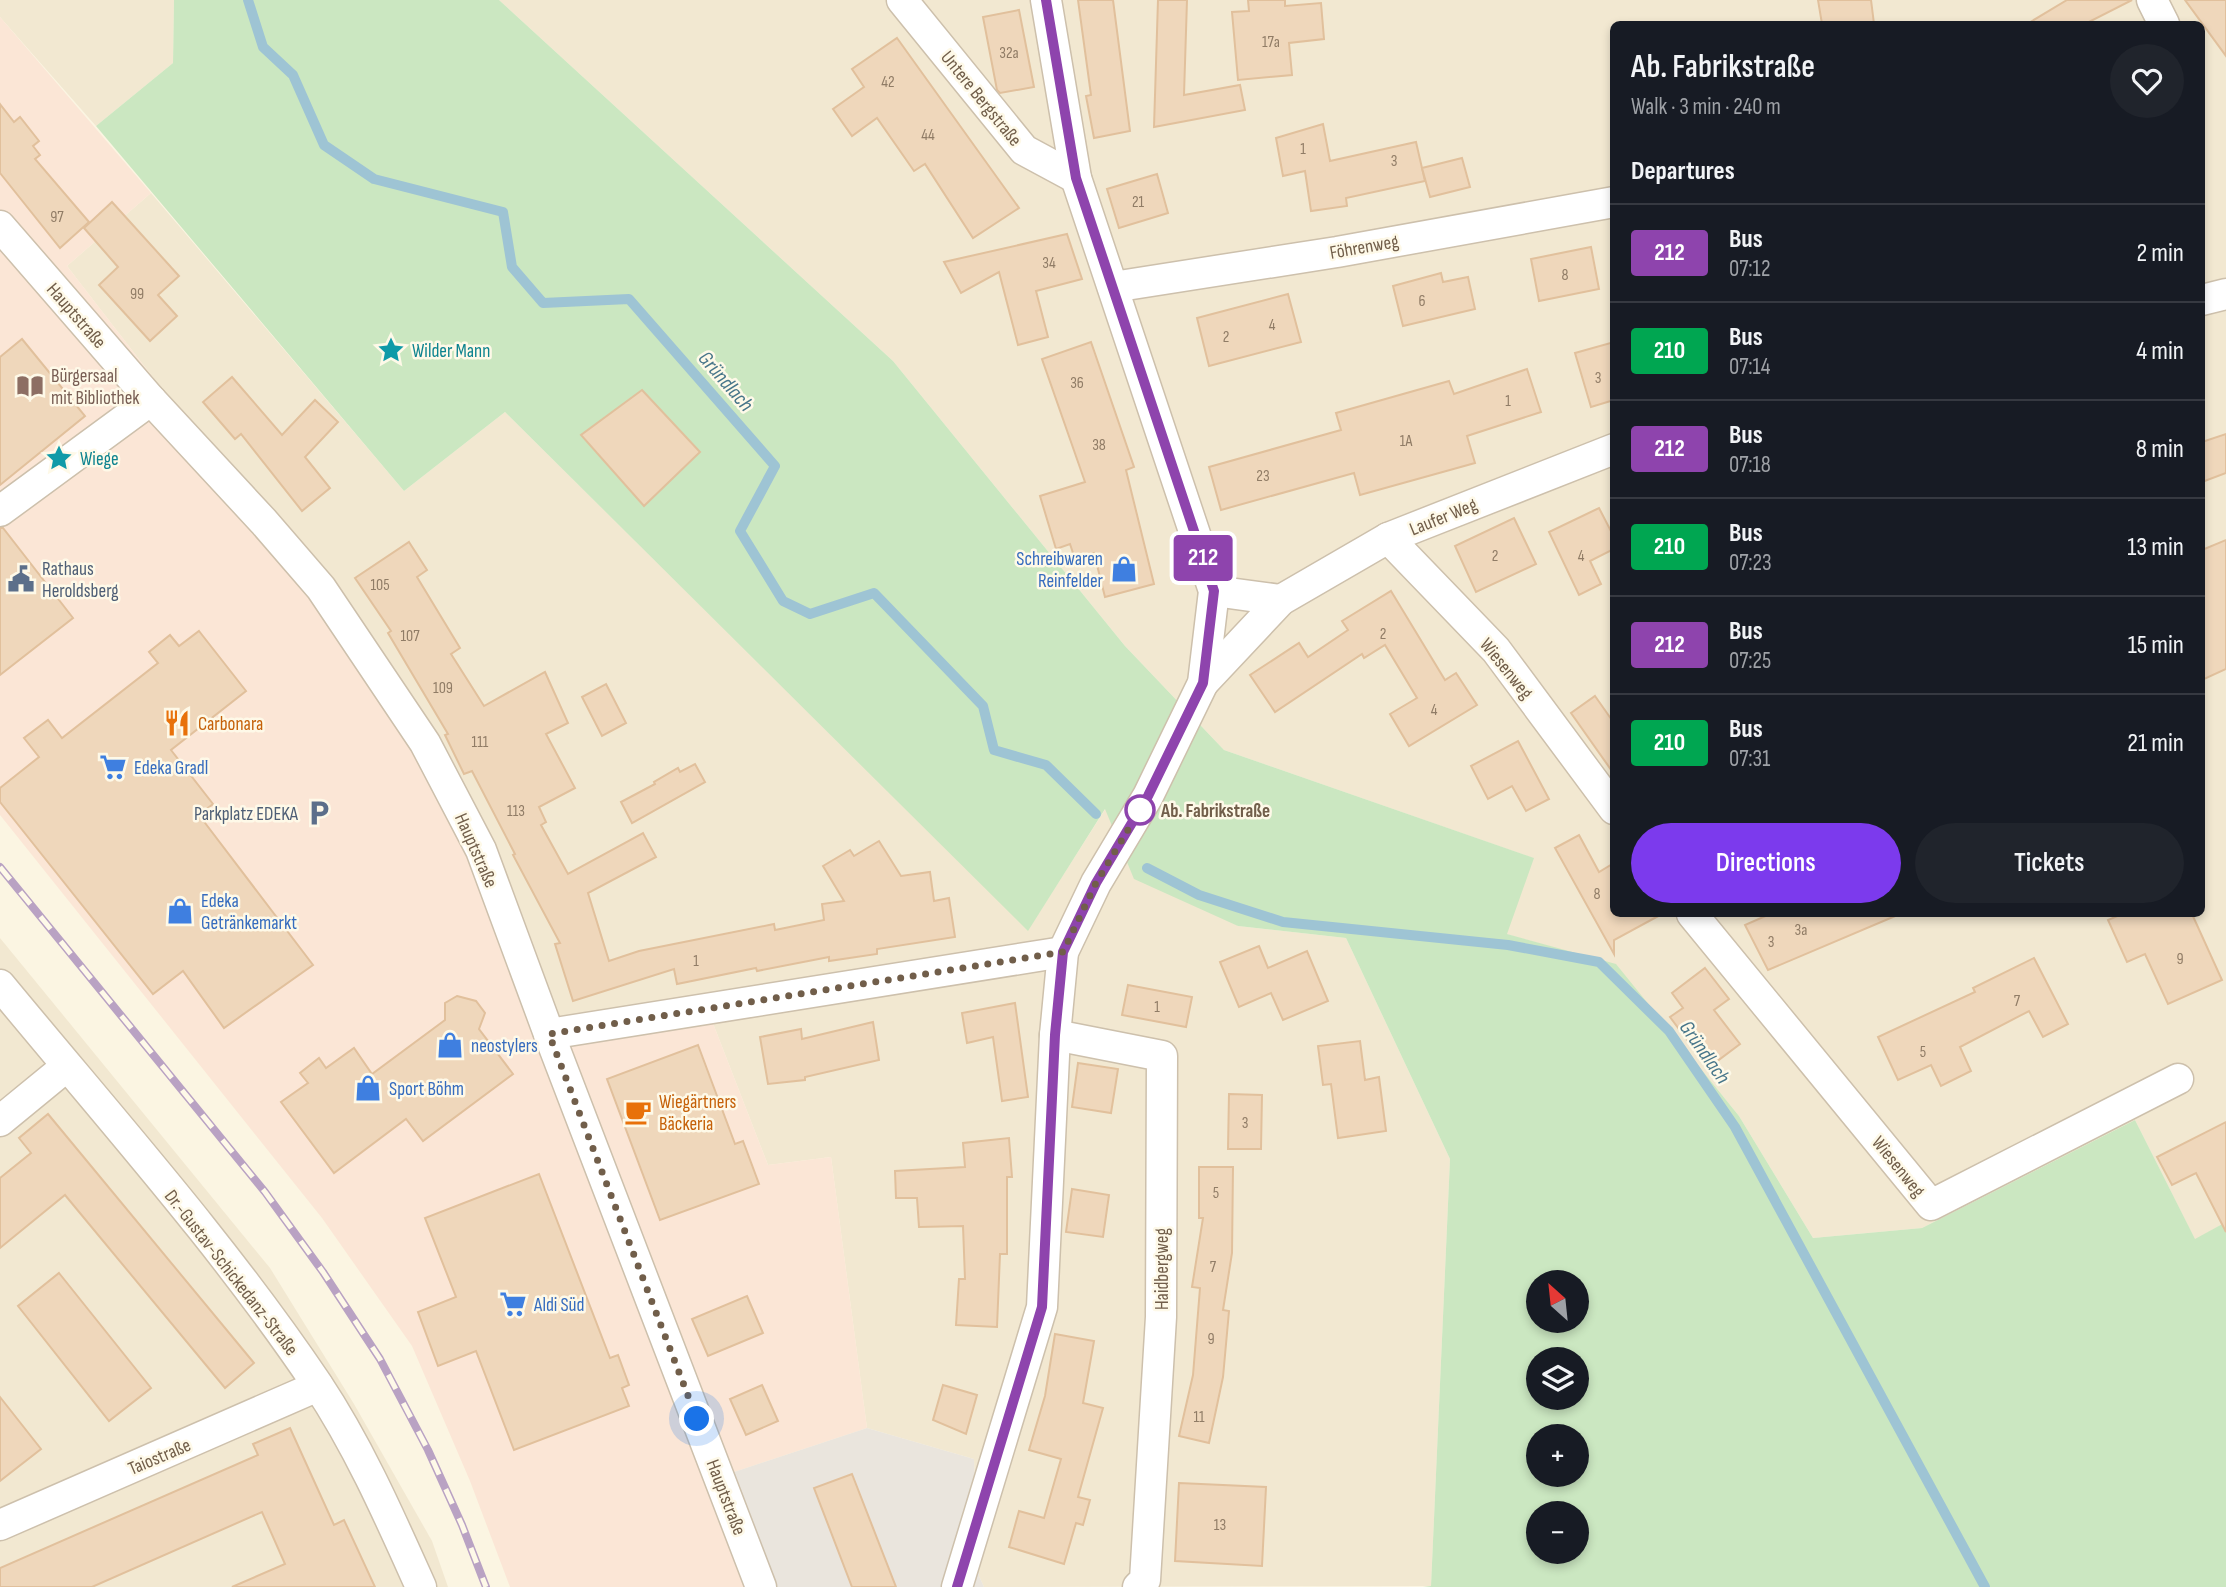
<!DOCTYPE html>
<html lang="en">
<head>
<meta charset="utf-8">
<style>
  body { margin:0; font-family:"Sofia Sans Condensed",sans-serif; background:#20242c; color:#f1f3f6; height:100vh; display:flex; flex-direction:column; font-size:26px; white-space:nowrap }
  * { box-sizing:border-box; margin:0 }
  p { font-size:23px; color:#9ea1a6 }
  .icon { flex:none; width:38px; height:38px; fill:none; stroke:currentColor; stroke-width:2; stroke-linecap:round; stroke-linejoin:round }
  .map { position:relative; flex:1; overflow:hidden }
  .details { position:absolute; left:1610px; top:21px; width:595px; height:896px; display:flex; flex-direction:column; background:#171b24; border-radius:10px; box-shadow:0 4px 10px #0003 }
  .details>* { flex:none }
  .badge { padding:0 14px; border-radius:5px; font-size:24px; line-height:46px }
  .needle { width:46px; rotate:333deg }
  .tools { position:absolute; left:1526px; top:1270px; display:grid; gap:14px }
  .tools a { display:grid; place-items:center; width:63px; height:63px; border-radius:50%; background:#171b24; box-shadow:0 4px 10px #0003; font-size:35px }
  .you { position:absolute; width:35px; height:35px; margin:-18px; border:5px solid #fff; border-radius:50%; background:#1a73e8; box-shadow:0 0 0 10px #1a73e833 }
  .map>.badge { position:absolute; translate:-50% -50%; box-shadow:0 0 0 4px #fff }
  h2 { padding:0 21px; font-size:26px; line-height:63px }
  .round { display:grid; place-items:center; flex:none; width:74px; height:74px; border-radius:37px; background:#20242c }
  .overview { display:flex; align-items:center; justify-content:space-between; height:119px; padding:0 21px }
  h1 { font-size:33px; font-weight:600; line-height:52px }
  .cta { display:flex; gap:14px; margin-top:auto; padding:14px 21px }
  .cta a { flex:1; height:80px; border-radius:42px; background:#7c3aed; color:#fff; font-size:28px; font-weight:600; line-height:80px; text-align:center }
  .cta a+a { background:#20242c; color:#f1f3f6 }
  ul { padding:0; list-style:none }
  li { display:flex; align-items:center; gap:21px; height:98px; padding:0 21px; border-top:2px solid #363941 }
  li div { flex:1 }
  li b { display:block; font-size:26px }
  li em { font-style:normal }
  li .badge { min-width:77px; font-weight:700; text-align:center }
  .map>svg:first-child { display:block }
</style>
</head>
<body>
<div class="map">
<svg width="2226" height="1587" viewBox="0 0 2226 1587">
  <rect width="100%" height="100%" fill="#fbf5e2"/>
  <g fill="#f2e8d1" fill-rule="evenodd">
    <polygon points="0,0 174,0 173,63 96,126 0,17"/>
    <path d="M499,0h1727v1222l-31,18 -60,-120 -213,108 -109,10 -74,-122 -123,-151 -110,-31 27,-76 -309,-108 -99,-104 -232,-285zM1614,24h588v890h-588z"/>
    <polygon points="151,193 404,491 505,412 1028,930 1106,808 1238,926 1346,938 1450,1159 1431,1586 984,1587 979,1576 974,1459 867,1428 831,1157 768,1165 709,1013 544,1039 318,591 67,266"/>
    <polygon points="0,938 270,1268 354,1404 432,1541 448,1587 0,1587"/>
  </g>
  <polygon fill="#fbe6d6" points="0,17 151,193 67,266 318,591 476,852 544,1039 709,1013 768,1165 831,1157 867,1428 725,1475 763,1587 510,1587 470,1481 412,1346 322,1218 0,815"/>
  <polygon fill="#eae5dd" points="867,1428 974,1459 979,1576 984,1587 763,1587 725,1475"/>
  <path fill="#cbe7c1" fill-rule="evenodd" d="M174,0h325l394,361 232,285 99,104 310,108 -27,76 109,30 123,152 74,122 109,-10 213,-108 60,119 31,-17v365h-803l8,-1 19,-427 -104,-221 -108,-12 -104,-47 -29,-70 -77,122 -523,-519 -101,79 -308,-365 77,-63zM1538,1283h39v38h-39zM1538,1360h39v38h-39zM1538,1437h39v38h-39zM1538,1514h39v38h-39z"/>
  <g fill="none" stroke-linecap="round" stroke-linejoin="round">
    <g stroke="#9ec4d4" stroke-width="10">
      <polyline points="248,0 263,47 293,75 324,145 374,179 503,212 512,267 543,303 629,299 775,466 740,531 783,601 810,614 874,593 983,706 994,750 1046,765 1096,814"/>
      <polyline points="1147,868 1199,895 1283,922 1508,945 1599,962 1669,1031 1735,1127 1985,1587"/>
    </g>
  </g>
  <g fill="#efd7bb" stroke="#e1c09c" stroke-width="2">
    <polygon points="1078,0 1113,0 1130,131 1094,138 1086,96 1091,95"/>
    <polygon points="1158,0 1187,0 1184,95 1240,85 1245,110 1154,127"/>
    <polygon points="1248,0 1285,0 1285,6 1321,3 1324,39 1289,43 1292,75 1238,80 1232,12 1249,11"/>
    <polygon points="1818,0 1871,0 1874,24 1822,24"/>
    <polygon points="2067,0 2132,0 2085,24 2027,24"/>
    <polygon points="2185,0 2226,0 2226,56"/>
    <polygon points="1019,10 1034,87 1000,93 997,90 983,17"/>
    <polygon points="897,38 1019,208 973,238 925,164 914,171 877,118 852,136 833,109 864,87 852,69"/>
    <polygon points="0,104 14,122 20,117 39,141 33,146 40,155 35,159 89,222 60,248 0,173"/>
    <polygon points="1323,124 1330,161 1416,142 1425,181 1346,198 1347,206 1311,211 1305,171 1283,176 1276,138"/>
    <polygon points="1462,158 1470,187 1430,197 1422,168"/>
    <polygon points="1157,174 1168,213 1119,228 1107,189"/>
    <polygon points="112,202 179,276 158,295 177,316 150,341 99,285 118,267 84,228"/>
    <polygon points="1067,234 1082,279 1036,291 1048,337 1018,345 999,272 961,293 944,262"/>
    <polygon points="1591,247 1599,289 1539,301 1531,259"/>
    <polygon points="1441,273 1443,282 1468,277 1475,309 1403,326 1393,286"/>
    <polygon points="1288,294 1301,342 1209,366 1197,318"/>
    <polygon points="22,339 85,416 0,485 0,357"/>
    <polygon points="1091,342 1134,467 1126,470 1154,584 1105,597 1094,553 1075,559 1070,544 1056,549 1040,496 1085,482 1042,359"/>
    <polygon points="1614,342 1614,400 1591,407 1575,353"/>
    <polygon points="1527,369 1541,412 1467,436 1475,463 1360,495 1354,473 1221,510 1209,467 1341,430 1336,413 1449,381 1454,394"/>
    <polygon points="232,377 282,435 315,400 338,422 305,457 330,488 302,511 241,434 235,439 203,402"/>
    <polygon points="642,390 700,452 644,506 581,435"/>
    <polygon points="2226,434 2226,473 2202,482 2202,442"/>
    <polygon points="1599,508 1614,537 1614,549 1590,561 1601,584 1579,595 1549,532"/>
    <polygon points="1514,518 1536,564 1476,592 1455,546"/>
    <polygon points="0,528 3,528 73,618 0,675"/>
    <polygon points="2226,540 2226,669 2202,680 2202,550"/>
    <polygon points="409,542 427,570 417,577 460,648 451,654 484,706 545,672 568,723 546,734 575,788 539,807 546,822 541,825 568,874 643,833 656,857 588,893 609,961 639,951 774,924 775,930 824,920 822,904 844,901 823,866 850,850 854,856 879,841 901,876 930,872 934,901 949,898 955,937 877,949 877,954 829,961 829,957 757,971 756,968 677,984 674,969 573,1001 555,944 560,943 513,855 515,854 472,771 464,774 445,735 448,734 388,633 391,631 355,578"/>
    <polygon points="1391,591 1445,680 1456,673 1477,705 1409,746 1390,714 1417,698 1385,645 1364,658 1362,654 1275,712 1250,675 1299,643 1308,657 1348,630 1342,621"/>
    <polygon points="199,631 246,691 171,750 213,804 199,815 313,965 224,1028 183,971 153,994 0,802 0,788 39,757 24,738 48,720 62,738 158,663 149,652 170,635 179,646"/>
    <polygon points="606,684 626,723 602,736 582,697"/>
    <polygon points="1595,696 1614,723 1614,774 1571,713"/>
    <polygon points="1518,741 1549,799 1526,811 1512,786 1488,799 1471,766"/>
    <polygon points="695,764 705,782 632,823 621,802 655,784 654,782 678,768 680,772"/>
    <polygon points="1579,835 1599,872 1614,863 1614,914 1662,914 1614,940 1614,954 1555,848"/>
    <polygon points="1770,914 1900,914 1768,970 1745,925"/>
    <polygon points="2122,914 2192,914 2222,980 2168,1004 2145,954 2127,962 2108,920"/>
    <polygon points="1259,946 1268,968 1307,951 1328,1001 1283,1020 1271,993 1239,1007 1220,962"/>
    <polygon points="2034,958 2068,1024 2043,1037 2029,1011 1960,1047 1971,1071 1941,1086 1931,1065 1898,1080 1878,1037 1975,992 1973,988"/>
    <polygon points="1705,968 1729,999 1714,1010 1740,1044 1708,1068 1670,1017 1683,1008 1672,993"/>
    <polygon points="1128,985 1192,997 1186,1027 1122,1015"/>
    <polygon points="457,996 476,1001 485,1013 479,1029 513,1074 423,1141 406,1119 334,1173 281,1102 308,1083 300,1073 319,1058 326,1068 354,1048 372,1074 445,1020 445,1003"/>
    <polygon points="1015,1003 1028,1097 1002,1101 993,1037 967,1043 962,1013"/>
    <polygon points="873,1022 879,1060 805,1077 805,1080 768,1084 760,1037 801,1029 802,1039"/>
    <polygon points="1360,1041 1365,1080 1379,1077 1386,1131 1338,1138 1331,1084 1323,1085 1318,1046"/>
    <polygon points="698,1045 735,1144 743,1141 759,1184 660,1220 607,1079"/>
    <polygon points="1078,1063 1118,1069 1111,1113 1072,1107"/>
    <polygon points="1229,1094 1262,1095 1261,1149 1228,1149"/>
    <polygon points="48,1114 254,1363 225,1388 65,1195 0,1248 0,1178 31,1153 19,1138"/>
    <polygon points="2226,1122 2226,1232 2196,1173 2172,1185 2157,1157"/>
    <polygon points="1009,1138 1012,1177 1007,1177 1007,1254 1000,1254 997,1327 956,1325 959,1279 965,1279 963,1226 919,1227 917,1198 896,1198 895,1171 965,1167 963,1143"/>
    <polygon points="1199,1167 1233,1167 1232,1253 1223,1310 1229,1311 1223,1377 1209,1443 1179,1436 1193,1375 1200,1288 1192,1287 1203,1218 1199,1218"/>
    <polygon points="539,1174 610,1358 618,1355 629,1385 622,1388 629,1406 514,1450 476,1351 438,1366 418,1312 456,1297 425,1218"/>
    <polygon points="1072,1189 1109,1195 1103,1237 1066,1232"/>
    <polygon points="59,1273 151,1388 109,1421 18,1306"/>
    <polygon points="747,1296 763,1333 708,1356 692,1319"/>
    <polygon points="1055,1334 1094,1341 1083,1403 1103,1408 1078,1497 1090,1500 1083,1525 1076,1523 1064,1564 1009,1547 1019,1511 1044,1518 1061,1459 1029,1450 1045,1396"/>
    <polygon points="762,1385 778,1421 746,1435 730,1399"/>
    <polygon points="943,1385 977,1395 966,1434 933,1420"/>
    <polygon points="0,1397 41,1449 0,1481"/>
    <polygon points="290,1428 334,1525 344,1520 375,1587 232,1587 285,1564 262,1512 92,1587 0,1587 0,1568 258,1455 253,1444"/>
    <polygon points="852,1474 896,1587 852,1587 814,1488"/>
    <polygon points="1179,1483 1266,1487 1262,1566 1175,1561"/>
  </g>
  <g fill="none" stroke-linecap="round" stroke-linejoin="round">
    <g stroke="#cdc0ac" stroke-width="33">
      <g id="minor">
        <polyline points="902,0 1024,150 1076,178"/>
        <polyline points="2152,0 2164,24"/>
        <polyline points="0,226 151,400 264,522 321,588 425,743 481,850 549,1034 761,1587"/>
        <polyline points="1113,287 1337,252 1614,202"/>
        <polyline points="2202,300 2226,294"/>
        <polyline points="0,511 151,400"/>
        <polyline points="1388,538 1496,650 1614,809"/>
        <polyline points="1214,591 1281,600"/>
        <polyline points="1203,683 1281,600 1388,538 1614,449"/>
        <polyline points="1692,914 1931,1205 2178,1079"/>
        <path d="M0,985c108,131 222,258 317,399 42,63 73,134 104,203"/>
        <polyline points="549,1034 1063,952"/>
        <polyline points="1055,1035 1162,1056 1161,1317 1145,1580 1138,1587"/>
        <polyline points="0,1121 67,1066"/>
        <polyline points="0,1525 318,1386"/>
        <polyline points="957,1587 1042,1307 1055,1035 1063,952 1096,883 1148,796 1203,683 1214,591 1076,178 1046,0"/>
      </g>
    </g>
    <use href="#minor" stroke="#fff" stroke-width="30"/>
    <g stroke="#b9a2c3" stroke-width="8">
      <polyline id="rail" points="0,867 265,1192 323,1272 380,1359 428,1450 462,1525 486,1587"/>
    </g>
    <use href="#rail" stroke="#fef9e8" stroke-width="5" stroke-dasharray="16" stroke-linecap="butt"/>
  </g>
  <g fill="none" stroke-linecap="round" stroke-linejoin="round">
    <g stroke="#fff" stroke-width="16">
      <polyline id="line" points="957,1587 1042,1307 1055,1035 1063,952 1096,883 1148,796 1203,683 1214,591 1076,178 1046,0"/>
    </g>
    <use href="#line" stroke="#8e44ad" stroke-width="10"/>
    <polyline stroke="#715e4a" stroke-width="7" stroke-dasharray="0 12.6" points="697,1419 549,1034 1063,952 1096,883 1140,810"/>
  </g>
  <defs>
    <g id="sight-bare" transform="scale(2.1)"><path d="M0-6L1.8-2.2L6-1.7L2.9 1.2L3.7 5.4L0 3.3L-3.7 5.4L-2.9 1.2L-6-1.7L-1.8-2.2Z" fill="#0f9aa8" stroke="#fef9e8" stroke-width="2.5" paint-order="stroke"/></g>
    <g id="library-bare" transform="scale(2.1)"><path d="M-6-4Q-3-5.5-.7-3.5V5Q-3 3-6 4ZM6-4Q3-5.5 .7-3.5V5Q3 3 6 4Z" fill="#8d6e63" stroke="#fef9e8" stroke-width="2.5" paint-order="stroke"/></g>
    <g id="shop-bare" transform="scale(2.1)"><path d="M-5-2.5h2.3a2.7 3.5 0 0 1 5.4 0H5L5.5 6h-11ZM-1.5-2.5h3a1.5 2.3 0 0 0-3 0Z" fill="#3f7fe0" stroke="#fef9e8" stroke-width="2.5" paint-order="stroke"/></g>
    <g id="civic-bare" transform="scale(2.1)"><path d="M-.6-6.5H3V-4.5H.6V-3L4-1V1h2V6H-6V1h2V-1L-.6-3ZM-1.2 2.5V6h2.4V2.5Z" fill="#5c6f8a" stroke="#fef9e8" stroke-width="2.5" paint-order="stroke"/></g>
    <g id="restaurant-bare" transform="scale(2.1)"><path d="M-5-6h1v4h1v-4h1v4h1v-4h1v5L-1.5 .5V6h-2V.5L-5-1ZM5-6V6H3V1.5H1.5Q1.5-4 5-6Z" fill="#e8710a" stroke="#fef9e8" stroke-width="2.5" paint-order="stroke"/></g>
    <g id="supermarket-bare" transform="scale(2.1)"><path d="M-6-5.5h2.5l.6 2H6L4.5 2H-2.5L-4.4-4H-6ZM-1.5 3.2a1.3 1.3 0 1 0 .1 0ZM3 3.2a1.3 1.3 0 1 0 .1 0Z" fill="#3f7fe0" stroke="#fef9e8" stroke-width="2.5" paint-order="stroke"/></g>
    <g id="parking-bare" transform="scale(2.1)"><path d="M-3.5-5.5H1a3.5 3.5 0 0 1 0 7H-1V5.5H-3.5ZM-1-3.4V-.6H.8a1.4 1.4 0 0 0 0-2.8Z" fill="#5c6f8a" stroke="#fef9e8" stroke-width="2.5" paint-order="stroke"/></g>
    <g id="cafe-bare" transform="scale(2.1)"><path d="M-5.5-4.5H6V0H3Q3 3.5 0 3.5H-2.5Q-5.5 3.5-5.5 0ZM3-3.2v2h1.7v-2ZM-6 4.5H4V6H-6Z" fill="#e8710a" stroke="#fef9e8" stroke-width="2.5" paint-order="stroke"/></g>
  </defs>
  <g fill-rule="evenodd">
    <use href="#sight-bare" x="391" y="350"/>
    <use href="#library-bare" x="30" y="386"/>
    <use href="#sight-bare" x="59" y="458"/>
    <use href="#shop-bare" x="1124" y="569"/>
    <use href="#civic-bare" x="21" y="579"/>
    <use href="#restaurant-bare" x="177" y="723"/>
    <use href="#supermarket-bare" x="113" y="767"/>
    <use href="#parking-bare" x="319" y="813"/>
    <use href="#shop-bare" x="180" y="911"/>
    <use href="#shop-bare" x="450" y="1045"/>
    <use href="#shop-bare" x="368" y="1088"/>
    <use href="#cafe-bare" x="638" y="1112"/>
    <use href="#supermarket-bare" x="513" y="1304"/>
  </g>
  <circle fill="#fff" stroke="#8e44ad" stroke-width="3.5" cx="1140" cy="810" r="14"/>
  <g text-anchor="middle" stroke-width="5" stroke-linejoin="round" paint-order="stroke">
    <g font-size="16" fill="#907c66">
      <text x="1271" y="47">17a</text>
      <text x="1009" y="58">32a</text>
      <text x="888" y="87">42</text>
      <text x="928" y="140">44</text>
      <text x="1303" y="154">1</text>
      <text x="1394" y="166">3</text>
      <text x="1138" y="207">21</text>
      <text x="57" y="222">97</text>
      <text x="1049" y="268">34</text>
      <text x="1565" y="280">8</text>
      <text x="137" y="299">99</text>
      <text x="1422" y="306">6</text>
      <text x="1272" y="330">4</text>
      <text x="1226" y="342">2</text>
      <text x="1598" y="383">3</text>
      <text x="1077" y="388">36</text>
      <text x="1508" y="406">1</text>
      <text x="1406" y="446">1A</text>
      <text x="1099" y="450">38</text>
      <text x="1263" y="481">23</text>
      <text x="1495" y="561">2</text>
      <text x="1581" y="561">4</text>
      <text x="380" y="590">105</text>
      <text x="1383" y="639">2</text>
      <text x="410" y="641">107</text>
      <text x="443" y="693">109</text>
      <text x="1434" y="715">4</text>
      <text x="480" y="747">111</text>
      <text x="516" y="816">113</text>
      <text x="1597" y="899">8</text>
      <text x="1801" y="935">3a</text>
      <text x="1771" y="947">3</text>
      <text x="2180" y="964">9</text>
      <text x="696" y="966">1</text>
      <text x="2017" y="1006">7</text>
      <text x="1157" y="1012">1</text>
      <text x="1923" y="1057">5</text>
      <text x="1245" y="1128">3</text>
      <text x="1216" y="1198">5</text>
      <text x="1213" y="1272">7</text>
      <text x="1211" y="1344">9</text>
      <text x="1199" y="1422">11</text>
      <text x="1220" y="1530">13</text>
    </g>
    <g font-size="19" fill="#715e4a" stroke="#fef9e8">
      <text transform="translate(982 98) rotate(51)" y="7">Untere Bergstraße</text>
      <text transform="translate(1364 246) rotate(-10)" y="7">Föhrenweg</text>
      <text transform="translate(77 315) rotate(49)" y="7">Hauptstraße</text>
      <text transform="translate(1443 516) rotate(-22)" y="7">Laufer Weg</text>
      <text transform="translate(1507 668) rotate(51)" y="7">Wiesenweg</text>
      <text transform="translate(477 850) rotate(66)" y="7">Hauptstraße</text>
      <text transform="translate(1899 1166) rotate(51)" y="7">Wiesenweg</text>
      <text transform="translate(1161 1269) rotate(-90)" y="7">Haidbergweg</text>
      <text transform="translate(232 1272) rotate(52)" y="7">Dr.-Gustav-Schickedanz-Straße</text>
      <text transform="translate(159 1456) rotate(-23)" y="7">Taiostraße</text>
      <text transform="translate(727 1497) rotate(69)" y="7">Hauptstraße</text>
    </g>
    <g font-size="19" fill="#0d838f" stroke="#fef9e8" text-anchor="start">
      <text x="412" y="357">Wilder Mann</text>
      <text x="80" y="465">Wiege</text>
    </g>
    <g font-size="19" fill="#785e54" stroke="#fef9e8" text-anchor="start">
      <text x="51" y="382">Bürgersaal<tspan x="51" dy="22">mit Bibliothek</tspan></text>
    </g>
    <g font-size="19" fill="#366cbe" stroke="#fef9e8" text-anchor="start">
      <text x="1103" y="565" text-anchor="end">Schreibwaren<tspan x="1103" dy="22">Reinfelder</tspan></text>
      <text x="134" y="774">Edeka Gradl</text>
      <text x="201" y="907">Edeka<tspan x="201" dy="22">Getränkemarkt</tspan></text>
      <text x="471" y="1052">neostylers</text>
      <text x="389" y="1095">Sport Böhm</text>
      <text x="534" y="1311">Aldi Süd</text>
    </g>
    <g font-size="19" fill="#4e5e75" stroke="#fef9e8" text-anchor="start">
      <text x="42" y="575">Rathaus<tspan x="42" dy="22">Heroldsberg</tspan></text>
      <text x="298" y="820" text-anchor="end">Parkplatz EDEKA</text>
    </g>
    <g font-size="19" fill="#c56008" stroke="#fef9e8" text-anchor="start">
      <text x="198" y="730">Carbonara</text>
      <text x="659" y="1108">Wiegärtners<tspan x="659" dy="22">Bäckeria</tspan></text>
    </g>
    <g font-size="19" font-weight="bold" fill="#715e4a" stroke="#fef9e8" text-anchor="start">
      <text x="1161" y="817">Ab. Fabrikstraße</text>
    </g>
    <g font-size="21" font-style="italic" fill="#48768a" stroke="#fef9e8">
      <text transform="translate(726 381) rotate(49)" y="7">Gründlach</text>
      <text transform="translate(1705 1052) rotate(55)" y="7">Gründlach</text>
    </g>
  </g>
</svg>
<div class="tools">
<a><svg class="needle" viewBox="-14 -14 28 28"><path d="M0-13l5 13h-10z" fill="#e53935"/><path d="M0 13l5-13h-10z" fill="#9ea1a6"/></svg></a>
<a><svg class="icon" aria-label="layers" viewBox="0 0 24 24"><path d="M12 4l9 5-9 5-9-5zM3 14l9 5 9-5"/></svg></a>
<a>+</a>
<a>−</a>
</div>
<div class="you" style="left:697px;top:1419px"></div>
<b class="badge" style="left:1203px;top:558px;background:#8e44ad;color:#fff">212</b>
<section class="details">
<div class="overview"><div><h1>Ab. Fabrikstraße</h1><p>Walk · 3 min · 240 m</p></div><a class="round"><svg class="icon" aria-label="heart" viewBox="0 0 24 24"><path d="M12 20l-8-8c-3-5 5-10 8-4 3-6 11-1 8 4z"/></svg></a></div>
<h2>Departures</h2>
<ul>
<li><span class="badge" style="background:#8e44ad;color:#fff">212</span><div><b>Bus</b><p>07:12</p></div><em>2 min</em></li>
<li><span class="badge" style="background:#00a651;color:#fff">210</span><div><b>Bus</b><p>07:14</p></div><em>4 min</em></li>
<li><span class="badge" style="background:#8e44ad;color:#fff">212</span><div><b>Bus</b><p>07:18</p></div><em>8 min</em></li>
<li><span class="badge" style="background:#00a651;color:#fff">210</span><div><b>Bus</b><p>07:23</p></div><em>13 min</em></li>
<li><span class="badge" style="background:#8e44ad;color:#fff">212</span><div><b>Bus</b><p>07:25</p></div><em>15 min</em></li>
<li><span class="badge" style="background:#00a651;color:#fff">210</span><div><b>Bus</b><p>07:31</p></div><em>21 min</em></li>
</ul>
<div class="cta"><a>Directions</a><a>Tickets</a></div>
</section>
</div>
</body>
</html>
